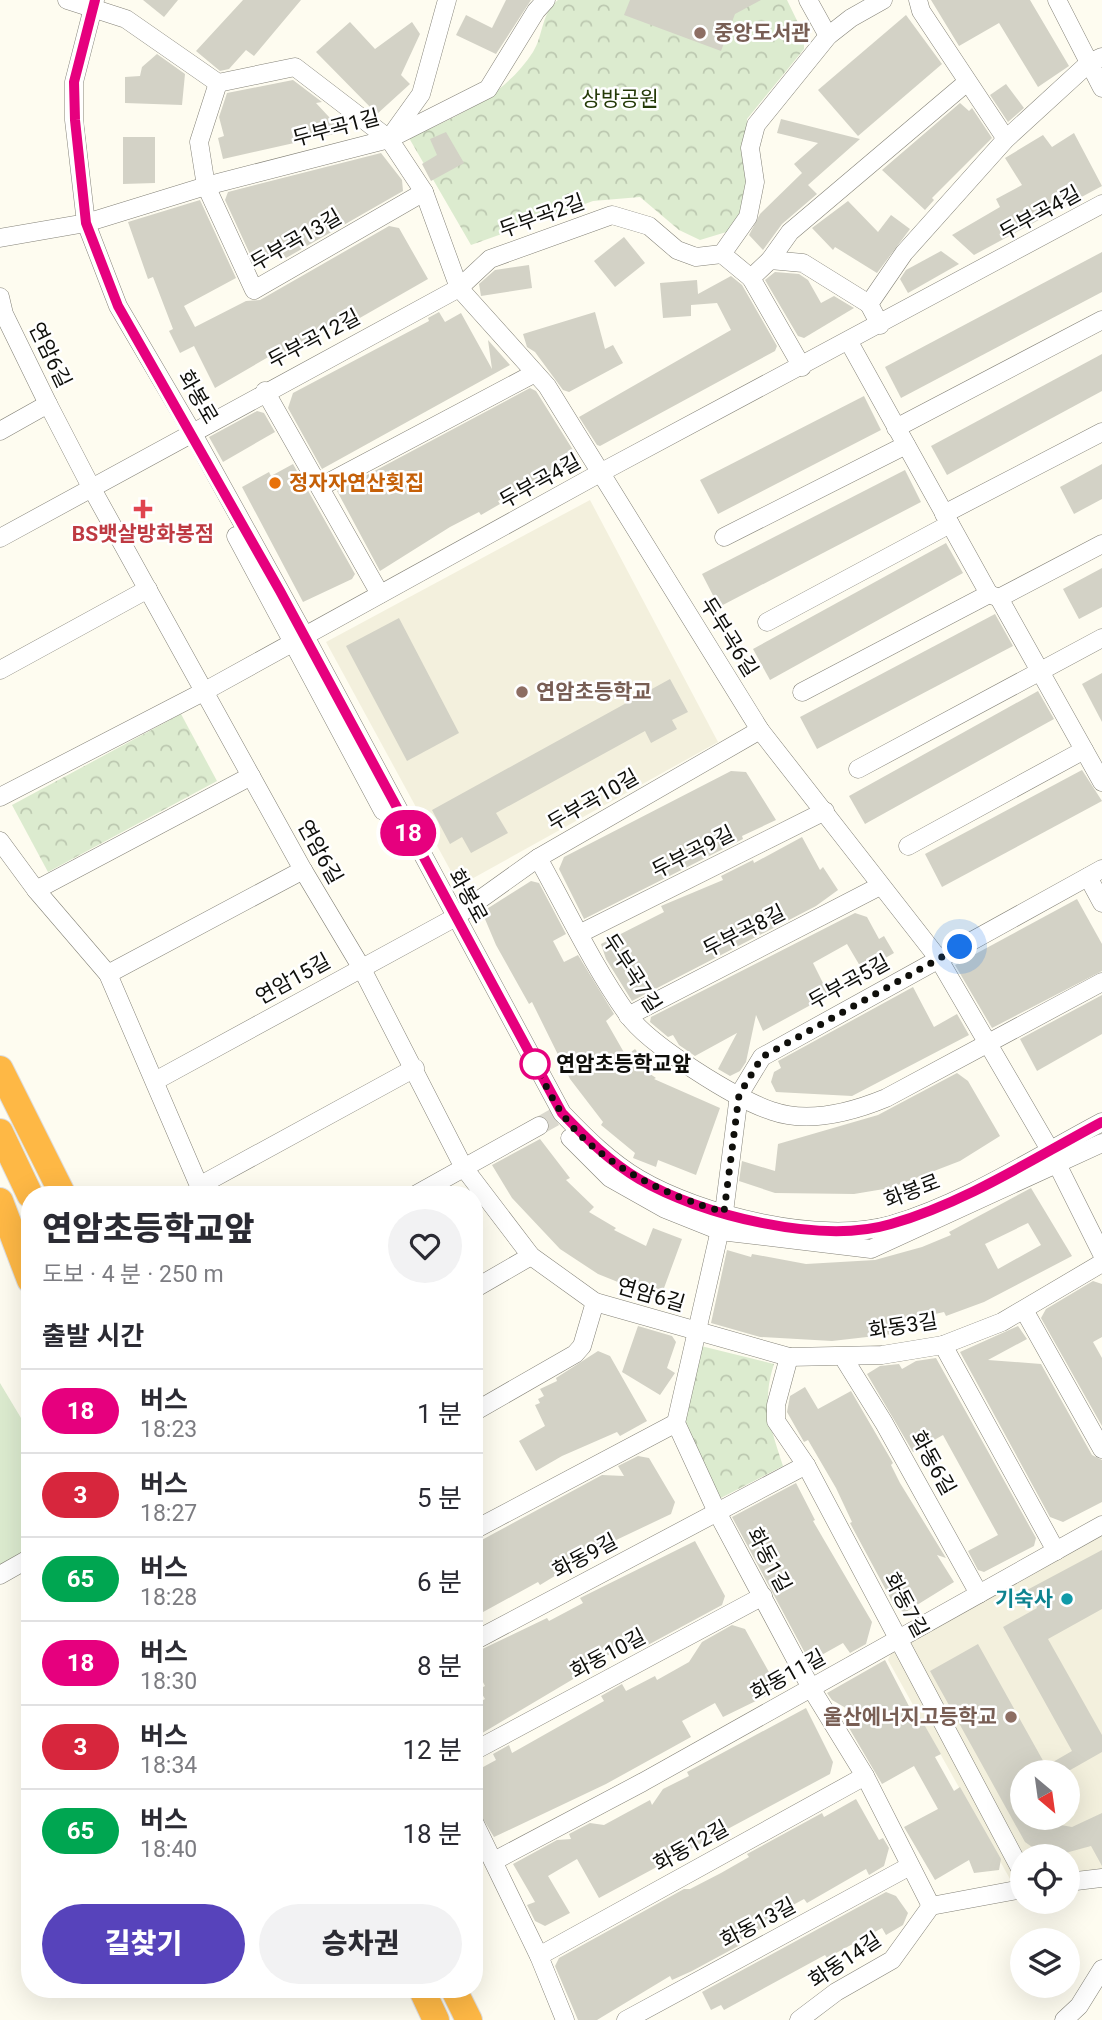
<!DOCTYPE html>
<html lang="ko">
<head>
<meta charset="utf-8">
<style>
  body { margin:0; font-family:Roboto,"Noto Sans KR",sans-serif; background:#f2f2f3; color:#2b2b33; height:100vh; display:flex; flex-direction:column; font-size:26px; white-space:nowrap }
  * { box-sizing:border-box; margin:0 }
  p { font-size:23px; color:#7c7c81 }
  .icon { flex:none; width:38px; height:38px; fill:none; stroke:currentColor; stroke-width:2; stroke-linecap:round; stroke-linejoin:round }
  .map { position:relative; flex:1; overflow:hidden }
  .side { position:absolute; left:21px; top:1186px; width:462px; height:812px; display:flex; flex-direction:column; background:#fff; border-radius:28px; box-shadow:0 7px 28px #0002 }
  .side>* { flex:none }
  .badge { padding:0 14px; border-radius:23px; font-size:24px; line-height:46px }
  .needle { width:46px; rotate:151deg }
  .controls { position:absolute; left:1010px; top:1760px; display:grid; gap:14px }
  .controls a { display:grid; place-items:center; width:70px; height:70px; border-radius:50%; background:#fff; box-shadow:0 7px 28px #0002; font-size:35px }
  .you { position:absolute; width:35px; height:35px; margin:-18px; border:5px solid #fff; border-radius:50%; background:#1a73e8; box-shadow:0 0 0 10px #1a73e833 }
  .map>.badge { position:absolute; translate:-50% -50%; box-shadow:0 0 0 4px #fff }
  h2 { padding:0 21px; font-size:26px; line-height:63px }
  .round { display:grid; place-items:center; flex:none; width:74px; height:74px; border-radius:37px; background:#f2f2f3 }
  .summary { display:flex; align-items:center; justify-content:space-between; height:119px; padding:0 21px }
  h1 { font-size:33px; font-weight:800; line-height:52px }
  .cta { display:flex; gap:14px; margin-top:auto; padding:14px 21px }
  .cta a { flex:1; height:80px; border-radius:42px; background:#5743bb; color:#fff; font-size:28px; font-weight:800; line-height:80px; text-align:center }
  .cta a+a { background:#f2f2f3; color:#2b2b33 }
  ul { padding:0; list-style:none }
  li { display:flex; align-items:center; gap:21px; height:84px; padding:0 21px; border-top:2px solid #e1e1e2 }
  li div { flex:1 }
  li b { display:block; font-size:26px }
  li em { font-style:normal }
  li .badge { min-width:77px; font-weight:700; text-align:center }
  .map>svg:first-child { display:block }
</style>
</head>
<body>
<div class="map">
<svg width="1102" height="2020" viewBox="0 0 1102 2020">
  <defs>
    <pattern id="park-crowns" width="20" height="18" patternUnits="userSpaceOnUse" patternTransform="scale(1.75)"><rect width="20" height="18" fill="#dcebcf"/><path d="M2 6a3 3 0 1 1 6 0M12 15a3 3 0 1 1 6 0" fill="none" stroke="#bcc8b0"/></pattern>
  </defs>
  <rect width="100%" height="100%" fill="#fefcf0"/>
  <g fill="#f3f0dd" fill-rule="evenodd">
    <polygon points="590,500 718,742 459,886 326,642"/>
    <path d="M1102,1534v338l-34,6v-21h-46l-1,27 -11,-5 -122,-219 4,-9zM1022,1773h46v45h-46z"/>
  </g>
  <polygon fill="#dcebcf" points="0,1383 30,1433 30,1549 0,1566"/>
  <g fill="url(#park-crowns)">
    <path d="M558,0h229l17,35v14l-57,70 -1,81 -13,30 -33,10 -21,-10 -39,-33 -47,4 -122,44 -62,-107c45,-20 96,-42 124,-86 11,-18 8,-39 25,-52z"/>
    <polygon points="181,714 217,781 48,872 12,805"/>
    <path d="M701,1346l73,18c-13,40 -3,65 9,102l-66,34 -35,-79z"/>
  </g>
  <g fill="#d3d2c6" fill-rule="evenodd">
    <polygon points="143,0 178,0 164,17"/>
    <polygon points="243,0 301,0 254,56 246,50 229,69 220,71 196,51"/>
    <polygon points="506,0 531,0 496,54 456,35 466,15 492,28"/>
    <polygon points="630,0 761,0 735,14 721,51 624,15"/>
    <polygon points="931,0 1030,0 1069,66 1038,87 999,23 959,46"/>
    <polygon points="906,15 942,64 858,136 818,90"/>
    <polygon points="350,22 375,49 412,22 420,34 401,75 410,84 377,114 316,52"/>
    <polygon points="157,54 185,74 182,105 125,103 125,77 140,76 142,67"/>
    <polygon points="293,80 322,102 316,103 343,132 223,159 218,138 224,136 219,117 227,93"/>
    <polygon points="1006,84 1024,108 1008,122 990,95"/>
    <polygon points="960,103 969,111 972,108 992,138 932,198 934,200 925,210 882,170"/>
    <polygon points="781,119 860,139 808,185 817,194 782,224 763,250 749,235 760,214 802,173 794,164 818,143 777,133"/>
    <polygon points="446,132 464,163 431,181 422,164 437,155 430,139"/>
    <polygon points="1074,133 1102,186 974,255 952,235 1000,207 996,199 1022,185 1005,158 1043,135 1052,147"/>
    <polygon points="123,137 155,137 155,183 123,184"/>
    <polygon points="381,153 402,180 403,191 286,258 282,252 255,265 225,200 228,192"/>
    <polygon points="200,200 236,278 184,306 195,327 246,301 260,300 389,226 399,228 428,279 351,323 349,319 278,355 277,352 215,388 194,346 180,353 169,331 173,329 153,277 148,279 128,222"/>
    <polygon points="848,201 878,232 891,215 910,229 877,273 835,247 833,250 812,228"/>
    <polygon points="624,237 645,263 615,287 594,261"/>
    <polygon points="941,251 959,264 908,293 900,279 906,270"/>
    <polygon points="1102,252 1102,292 901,398 885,367"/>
    <polygon points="529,265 532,288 481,296 479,284 495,270"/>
    <polygon points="775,272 799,274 808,280 821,303 834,296 854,308 804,338 798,336 765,280"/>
    <polygon points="731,276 742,285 777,346 775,351 600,446 597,445 579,417 731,330 717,303 691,305 691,316 663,318 660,283 697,280 698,294"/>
    <polygon points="439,312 445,322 461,313 492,369 488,340 510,365 322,469 288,408 293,393 429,321 428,318"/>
    <polygon points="595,312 605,349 613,345 623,363 569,392 563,390 535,352 527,347 523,334"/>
    <polygon points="1102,354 1102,391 947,475 931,446"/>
    <polygon points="530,388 536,391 578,458 530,486 529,484 498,501 500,504 481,515 479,512 450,527 380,571 337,491"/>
    <polygon points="864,396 881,430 718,514 700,480"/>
    <polygon points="257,411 264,413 275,432 223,462 209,437"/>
    <polygon points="293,464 355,574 352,579 303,602 242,487 269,472 271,476"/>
    <polygon points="1102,464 1102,499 1074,514 1060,487"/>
    <polygon points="905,470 921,502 719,607 702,574"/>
    <polygon points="946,543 963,573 770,680 753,649"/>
    <polygon points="1102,568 1102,607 1079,619 1063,589"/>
    <polygon points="995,614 1013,646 817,749 800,717"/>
    <polygon points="399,618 459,733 407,761 346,646"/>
    <polygon points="1102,673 1102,722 1082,684"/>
    <polygon points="670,679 688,712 672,720 677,729 651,743 645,731 496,813 508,833 471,853 462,837 450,844 432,810"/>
    <polygon points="1038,691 1054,719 865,824 849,796"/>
    <polygon points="1082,770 1102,801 942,887 925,854"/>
    <polygon points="731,771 746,772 776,820 742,836 743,839 584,919 559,869 564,857"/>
    <polygon points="802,837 820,870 823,867 838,890 816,906 632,1001 606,959 601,944 664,912 661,906 723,880 721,876 753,860 754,863"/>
    <polygon points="531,881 539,883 566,934 553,941 564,962 578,955 614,1014 606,1021 626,1056 635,1049 646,1062 640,1067 656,1078 654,1079 720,1108 696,1175 658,1160 656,1167 633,1158 635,1153 601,1125 603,1122 570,1079 532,1002 529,1004 496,945 482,912"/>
    <polygon points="1077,899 1102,944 1102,971 992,1028 955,965"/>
    <polygon points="855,913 867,917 879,939 884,936 894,953 863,971 847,944 813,963 829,995 763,1031 756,1015 746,1062 740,1071 730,1076 718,1069 737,1033 695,1056 679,1045 673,1035 668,1037 650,1022 651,1017"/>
    <polygon points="913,987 934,1027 957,1014 969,1035 852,1096 776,1092 771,1082 774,1072 781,1068 778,1061"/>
    <polygon points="1102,995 1102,1034 1037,1071 1020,1039"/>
    <polygon points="957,1073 968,1081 1000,1136 960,1161 890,1188 854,1194 775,1193 739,1181 742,1161 775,1171 778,1144 878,1115"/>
    <polygon points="540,1139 570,1178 566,1180 594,1207 589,1212 616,1228 614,1230 646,1246 653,1228 682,1239 660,1299 598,1274 560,1249 512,1198 492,1165"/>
    <path d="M1031,1188l41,68 -88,46 -38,14 -2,-4 -44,10 2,11 -70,8 -72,-4 -49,-14 16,-73 24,7 1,-3 54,10 69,-4 47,-13 29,-12 -2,-3zM1028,1223l13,22 -43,24 -13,-25z"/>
    <polygon points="1093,1281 1102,1284 1102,1337 1093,1342 1102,1358 1102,1426 1041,1318 1046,1309"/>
    <polygon points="638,1326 672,1336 676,1342 667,1368 675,1373 660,1395 622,1372"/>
    <polygon points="1018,1326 1027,1339 988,1360 1041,1364 1092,1455 1102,1460 1102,1502 1063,1522 1050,1517 960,1352"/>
    <polygon points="598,1351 610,1356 647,1421 620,1436 617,1432 562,1456 536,1471 519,1441 545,1426 535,1405 540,1403 538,1399 544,1396 540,1389 557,1381 556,1378"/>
    <polygon points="936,1358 1036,1538 1034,1546 984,1572 978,1570 968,1551 998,1535 943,1435 913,1452 867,1374 880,1366 899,1364 902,1369 916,1361"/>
    <polygon points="805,1387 818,1409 851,1391 893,1463 891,1465 900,1483 946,1558 937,1555 954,1582 904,1613 893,1603 850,1523 852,1522 836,1488 808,1440 804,1442 787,1412 790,1396"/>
    <polygon points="638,1456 649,1458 675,1502 671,1514 593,1551 561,1568 563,1571 540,1585 538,1582 474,1617 474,1555 483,1550 478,1542 602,1475 624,1476 618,1466"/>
    <polygon points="796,1483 815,1520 813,1521 872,1622 866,1644 850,1653 843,1643 818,1657 805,1653 732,1517"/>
    <polygon points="695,1541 725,1596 722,1605 646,1646 644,1641 618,1655 616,1651 578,1671 580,1675 474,1738 474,1705 485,1699 479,1689 485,1686 474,1665 474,1653 547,1618 549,1621 583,1603 580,1598"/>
    <polygon points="1102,1550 1102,1609 1048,1639 1102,1735 1102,1752 1065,1773 1022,1773 1022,1818 1072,1827 1102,1813 1102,1866 1091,1846 1058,1855 1035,1849 1025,1842 930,1671 978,1644 1046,1766 1072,1751 1003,1627 1037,1608 1027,1590"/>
    <polygon points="732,1625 745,1629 775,1683 770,1694 723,1717 715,1703 682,1721 691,1737 606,1784 494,1837 474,1804 474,1772 496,1760 493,1754 509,1745 512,1753 604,1701 601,1696 622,1684 626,1691 655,1676 657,1680 689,1662 702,1642"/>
    <polygon points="885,1660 913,1714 917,1712 941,1754 935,1757 954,1791 960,1787 1001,1859 999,1870 974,1873 969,1860 935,1880 904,1827 938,1809 914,1766 882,1784 842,1716 851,1711 832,1700 827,1693"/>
    <polygon points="806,1708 833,1762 830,1774 599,1898 577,1859 548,1876 570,1913 545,1926 535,1921 527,1905 535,1902 513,1864 557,1840 571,1839 569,1834 590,1823 604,1825 650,1800 652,1805 663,1789 689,1776 687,1772"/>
    <polygon points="856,1799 879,1840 883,1838 889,1848 884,1866 869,1875 866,1869 807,1903 804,1899 773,1916 775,1921 738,1941 740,1945 692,1971 672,1980 670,1976 597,2020 578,2020 555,1966 559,1958 684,1889 690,1889 721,1873 749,1857 747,1854 822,1813 824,1817"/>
    <polygon points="886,1892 896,1896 908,1913 903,1925 886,1935 882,1928 827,1958 825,1955 724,2010 721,2005 711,2010 702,1992"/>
  </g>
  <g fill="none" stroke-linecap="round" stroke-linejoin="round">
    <polyline stroke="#dad8ce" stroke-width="18" stroke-dasharray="18 9" stroke-linecap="butt" points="539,1126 560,1114"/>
    <g stroke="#848278" stroke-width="19">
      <g id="minor">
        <polyline points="67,0 126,19 218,83 295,67 389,139 424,192 459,288 547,386 760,730 938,958 1050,1150 1102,1254"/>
        <path d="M95,0l-21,82v38l12,103 32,83 74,126 113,204 257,477c23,24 48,49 77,66 61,36 182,66 252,46 74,-22 143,-67 211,-103"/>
        <polyline points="808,0 828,36"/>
        <polyline points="918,0 921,11 1006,139"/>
        <polyline points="1057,0 1102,88"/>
        <polyline points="218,83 199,142 206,186 254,290 424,192"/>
        <polyline points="393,133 421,94 447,0"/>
        <polyline points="0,238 86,223 206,186 389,139 488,89 536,11 546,0"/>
        <polyline points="722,254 751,278 770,260 803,263 869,304"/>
        <polyline points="770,260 790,232 966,83"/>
        <polyline points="751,278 802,367"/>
        <polyline points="0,297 4,314 48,404 91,487 303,870 361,967 464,1168 531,1256 595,1302 789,1357 882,1355 943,1345 1002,1322 1102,1263"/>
        <polyline points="880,325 869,304 904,253 1006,139 1089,63 1102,57"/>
        <polyline points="849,342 989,594 999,598 1102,782"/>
        <polyline points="265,391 380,594"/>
        <polyline points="896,428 1102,320"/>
        <polyline points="0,431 48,404"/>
        <polyline points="320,487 535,373"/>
        <polyline points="944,514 1102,432"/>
        <polyline points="236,536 383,811"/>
        <polyline points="724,537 906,445"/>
        <polyline points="0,538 459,288 490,259 612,215 649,226 677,250 696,257 722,254 748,217 755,182 750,148 756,125 828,36 851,18 883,0"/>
        <polyline points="999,598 1102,544"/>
        <polyline points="767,622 950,524"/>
        <polyline points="0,670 148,589"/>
        <polyline points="802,692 989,594"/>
        <polyline points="858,769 1102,638"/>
        <polyline points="0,797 205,691 600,473 1102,204"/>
        <polyline points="0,841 36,890 108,974 203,1195"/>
        <polyline points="908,846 1084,750"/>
        <path d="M538,858c29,52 55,108 90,157 20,29 109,85 144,96 37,13 80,1 114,-13l216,-116"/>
        <polyline points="1088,877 1102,903"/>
        <polyline points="36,890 251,776"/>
        <polyline points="581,933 825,811"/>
        <polyline points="108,974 303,870"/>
        <polyline points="628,1016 880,886"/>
        <polyline points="155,1081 454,918 538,858 760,730"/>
        <polyline points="570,1138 610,1178 665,1209 720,1231 871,1249 1102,1143"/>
        <polyline points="197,1195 199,1186 415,1068"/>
        <polyline points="415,1195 539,1126"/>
        <polyline points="474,1289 531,1256"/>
        <polyline points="1024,1310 1102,1449"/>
        <polyline points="943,1345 1056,1551"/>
        <polyline points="789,1357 776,1405 776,1421 806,1465 1022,1872"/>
        <polyline points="843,1357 884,1423 979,1594"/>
        <polyline points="474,1412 575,1354 582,1346 595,1302"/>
        <polyline points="474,1530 676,1423"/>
        <polyline points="0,1575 30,1558"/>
        <polyline points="474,1641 806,1465"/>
        <polyline points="474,1751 763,1596"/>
        <polyline points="474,1822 539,1956 565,2020"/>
        <polyline points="494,1861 643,1782 1102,1525"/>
        <polyline points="1068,1882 1102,1878"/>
        <polyline points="931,1906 865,1776 811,1688 717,1512 676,1423 724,1212 739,1095 762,1057 1102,869"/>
        <polyline points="539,1956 865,1776"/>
        <polyline points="626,2020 910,1866"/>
        <polyline points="799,2020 836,1992 892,1960 931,1906 1022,1889"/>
        <polyline points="1064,2020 1079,2006 1102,1969"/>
      </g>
    </g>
    <g stroke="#ddd" stroke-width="28">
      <g id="highway">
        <polyline points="0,1069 63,1195"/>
        <polyline points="0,1132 30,1195"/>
        <polyline points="0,1201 30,1280"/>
        <polyline points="422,1990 436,2020"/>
        <polyline points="454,1990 469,2020"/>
      </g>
    </g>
    <use href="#minor" stroke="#fff" stroke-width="18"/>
    <use href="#highway" stroke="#feb845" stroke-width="26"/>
  </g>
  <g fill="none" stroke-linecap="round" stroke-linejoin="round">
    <g stroke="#fff" stroke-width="16">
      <path id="line" d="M95,0l-21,82 1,38 11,103 32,83 162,285 282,522c23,24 48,49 77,66 61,36 182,66 252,45 74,-21 143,-66 211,-102"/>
    </g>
    <use href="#line" stroke="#e6007e" stroke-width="10"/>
    <path stroke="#0f0f0b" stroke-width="7" stroke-dasharray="0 12.6" d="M535,1064c8,16 16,33 26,48 34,50 107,85 163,100l15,-117 23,-38 198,-110"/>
  </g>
  <g fill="#8d6e63" stroke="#fff" stroke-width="2.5">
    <circle cx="700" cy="33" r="7"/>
    <circle cx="522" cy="692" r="7"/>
    <circle cx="1011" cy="1717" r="7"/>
  </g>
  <circle fill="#e8710a" stroke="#fff" stroke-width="2.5" cx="275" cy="483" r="7"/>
  <path fill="#e0444e" stroke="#fff" stroke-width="2.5" d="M139.5 498.5h7v7h7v7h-7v7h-7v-7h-7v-7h7z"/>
  <circle fill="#fff" stroke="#e6007e" stroke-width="3.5" cx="535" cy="1064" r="14"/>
  <circle fill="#0f9aa8" stroke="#fff" stroke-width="2.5" cx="1067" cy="1599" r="7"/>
  <g text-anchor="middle" stroke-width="5" stroke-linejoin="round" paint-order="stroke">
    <g font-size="21" font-weight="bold" fill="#785e54" stroke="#fff" text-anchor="start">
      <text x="714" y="40">중앙도서관</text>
      <text x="536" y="699">연암초등학교</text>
      <text x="997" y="1724" text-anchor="end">울산에너지고등학교</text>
    </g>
    <g font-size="21" fill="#243a07" stroke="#fff">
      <text x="620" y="106">상방공원</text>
    </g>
    <g font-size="21" fill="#0f0f0b" stroke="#fff">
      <text transform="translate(336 128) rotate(-15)" y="7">두부곡1길</text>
      <text transform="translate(1040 213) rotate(-29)" y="7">두부곡4길</text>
      <text transform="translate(542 216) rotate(-20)" y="7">두부곡2길</text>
      <text transform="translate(296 240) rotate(-30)" y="7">두부곡13길</text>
      <text transform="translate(314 339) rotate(-28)" y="7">두부곡12길</text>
      <text transform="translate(50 355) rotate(64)" y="7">연암6길</text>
      <text transform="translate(198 397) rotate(60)" y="7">화봉로</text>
      <text transform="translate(540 481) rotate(-29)" y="7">두부곡4길</text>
      <text transform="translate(729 637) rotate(58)" y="7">두부곡6길</text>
      <text transform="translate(593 800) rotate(-30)" y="7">두부곡10길</text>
      <text transform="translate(320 852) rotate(61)" y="7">연암6길</text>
      <text transform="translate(693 852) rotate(-27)" y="7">두부곡9길</text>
      <text transform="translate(468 896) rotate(61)" y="7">화봉로</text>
      <text transform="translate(744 931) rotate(-27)" y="7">두부곡8길</text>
      <text transform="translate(632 973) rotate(57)" y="7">두부곡7길</text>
      <text transform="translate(293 979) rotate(-29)" y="7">연암15길</text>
      <text transform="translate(849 982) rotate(-29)" y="7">두부곡5길</text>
      <text transform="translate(912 1191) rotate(-21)" y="7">화봉로</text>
      <text transform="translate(651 1295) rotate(16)" y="7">연암6길</text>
      <text transform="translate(903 1326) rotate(-9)" y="7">화동3길</text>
      <text transform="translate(933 1463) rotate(61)" y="7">화동6길</text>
      <text transform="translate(585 1556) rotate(-28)" y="7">화동9길</text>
      <text transform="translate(769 1560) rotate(62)" y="7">화동1길</text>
      <text transform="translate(906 1605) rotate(62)" y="7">화동7길</text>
      <text transform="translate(608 1654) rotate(-28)" y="7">화동10길</text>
      <text transform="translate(788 1675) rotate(-29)" y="7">화동11길</text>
      <text transform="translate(691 1846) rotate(-29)" y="7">화동12길</text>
      <text transform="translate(758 1923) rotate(-28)" y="7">화동13길</text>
      <text transform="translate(845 1960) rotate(-34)" y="7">화동14길</text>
    </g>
    <g font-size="21" font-weight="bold" fill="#c56008" stroke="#fff" text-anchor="start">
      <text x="289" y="490">정자자연산횟집</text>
    </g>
    <g font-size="21" font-weight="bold" fill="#be3a42" stroke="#fff">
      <text x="143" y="541">BS뱃살방화봉점</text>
    </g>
    <g font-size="21" font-weight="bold" fill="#0f0f0b" stroke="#fff" text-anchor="start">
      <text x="556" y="1071">연암초등학교앞</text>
    </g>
    <g font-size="21" font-weight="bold" fill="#0d838f" stroke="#fff" text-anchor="end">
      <text x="1053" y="1606">기숙사</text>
    </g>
  </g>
</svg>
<div class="controls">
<a><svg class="needle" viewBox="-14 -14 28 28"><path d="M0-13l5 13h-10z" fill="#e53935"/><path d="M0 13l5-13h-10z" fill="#7c7c81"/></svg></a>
<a><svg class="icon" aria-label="locate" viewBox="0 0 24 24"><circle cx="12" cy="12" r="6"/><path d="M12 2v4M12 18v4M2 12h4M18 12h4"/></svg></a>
<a><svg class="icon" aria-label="layers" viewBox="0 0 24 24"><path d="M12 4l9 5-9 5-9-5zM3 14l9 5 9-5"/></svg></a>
</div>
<div class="you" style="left:960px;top:947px"></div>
<b class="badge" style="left:408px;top:833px;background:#e6007e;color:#fff">18</b>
<section class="side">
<div class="summary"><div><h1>연암초등학교앞</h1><p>도보 · 4 분 · 250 m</p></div><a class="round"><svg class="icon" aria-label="heart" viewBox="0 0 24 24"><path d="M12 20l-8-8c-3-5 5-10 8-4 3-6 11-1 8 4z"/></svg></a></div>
<h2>출발 시간</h2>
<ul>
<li><span class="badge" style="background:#e6007e;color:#fff">18</span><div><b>버스</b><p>18:23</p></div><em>1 분</em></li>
<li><span class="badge" style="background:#d7263d;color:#fff">3</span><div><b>버스</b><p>18:27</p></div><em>5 분</em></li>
<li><span class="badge" style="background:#00a651;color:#fff">65</span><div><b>버스</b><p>18:28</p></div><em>6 분</em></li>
<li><span class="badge" style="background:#e6007e;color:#fff">18</span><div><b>버스</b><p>18:30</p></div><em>8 분</em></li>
<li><span class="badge" style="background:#d7263d;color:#fff">3</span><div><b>버스</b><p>18:34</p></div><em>12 분</em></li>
<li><span class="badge" style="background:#00a651;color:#fff">65</span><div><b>버스</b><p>18:40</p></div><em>18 분</em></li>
</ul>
<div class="cta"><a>길찾기</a><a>승차권</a></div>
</section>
</div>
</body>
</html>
